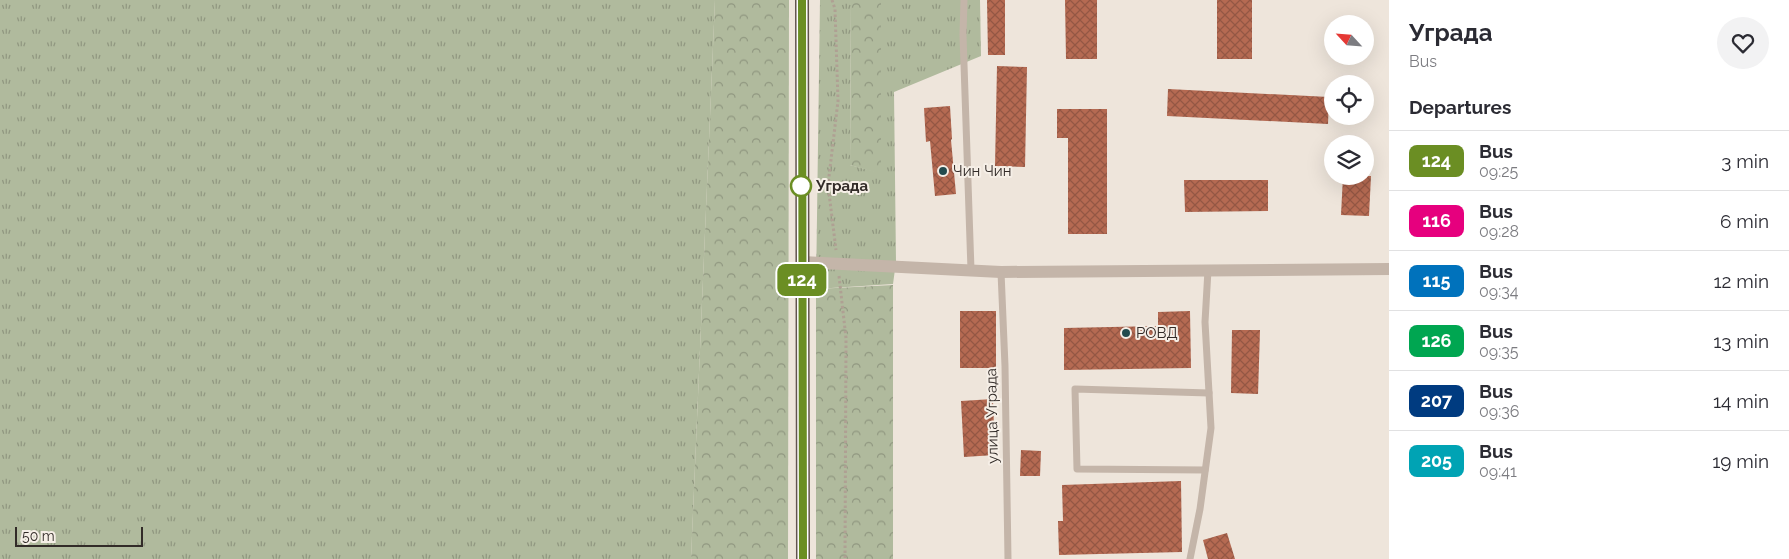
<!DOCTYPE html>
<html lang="en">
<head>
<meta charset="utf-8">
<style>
  body { margin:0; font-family:Raleway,sans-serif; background:#f2f2f3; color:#2b2b33; height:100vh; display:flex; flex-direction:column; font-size:19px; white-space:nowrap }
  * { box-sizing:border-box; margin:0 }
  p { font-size:16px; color:#7c7c81 }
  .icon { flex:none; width:28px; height:28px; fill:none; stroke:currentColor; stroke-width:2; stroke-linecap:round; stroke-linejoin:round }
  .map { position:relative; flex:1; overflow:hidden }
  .details { display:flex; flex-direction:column; background:#fff; width:400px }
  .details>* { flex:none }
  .badge { padding:0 10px; border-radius:8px; font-size:18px; line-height:32px }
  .needle { width:32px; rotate:296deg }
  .controls { position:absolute; left:1324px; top:15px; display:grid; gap:10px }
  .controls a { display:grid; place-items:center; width:50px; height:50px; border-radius:50%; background:#fff; box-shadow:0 5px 20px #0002; font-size:25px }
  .scale { position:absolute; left:15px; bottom:12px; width:128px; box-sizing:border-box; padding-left:5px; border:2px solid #322b28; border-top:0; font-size:14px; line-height:18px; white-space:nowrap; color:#322b28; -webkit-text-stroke:4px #f6efe7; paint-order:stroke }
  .map>.badge { position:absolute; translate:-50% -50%; box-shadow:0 0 0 2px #fff }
  h2 { padding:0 20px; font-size:19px; line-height:45px }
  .round { display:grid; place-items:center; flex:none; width:52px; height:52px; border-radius:26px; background:#f2f2f3 }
  .head { display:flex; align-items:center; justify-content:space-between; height:85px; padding:0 20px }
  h1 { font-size:24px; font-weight:700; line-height:38px }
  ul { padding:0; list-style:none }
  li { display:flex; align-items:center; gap:15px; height:60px; padding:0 20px; border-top:1px solid #e1e1e2 }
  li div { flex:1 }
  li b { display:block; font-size:19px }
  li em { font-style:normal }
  li .badge { min-width:55px; font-weight:700; text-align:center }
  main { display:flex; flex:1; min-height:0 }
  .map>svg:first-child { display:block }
</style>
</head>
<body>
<main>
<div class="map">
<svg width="1389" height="559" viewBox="0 0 1389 559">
  <defs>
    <pattern id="grass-tufts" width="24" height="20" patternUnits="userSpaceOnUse" patternTransform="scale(1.25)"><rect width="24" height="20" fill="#b0ba9d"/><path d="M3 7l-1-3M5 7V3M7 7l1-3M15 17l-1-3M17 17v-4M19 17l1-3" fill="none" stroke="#909780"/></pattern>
    <pattern id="forest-crowns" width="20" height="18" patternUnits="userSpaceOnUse" patternTransform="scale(1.25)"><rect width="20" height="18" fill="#b0ba9d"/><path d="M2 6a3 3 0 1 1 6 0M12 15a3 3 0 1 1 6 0" fill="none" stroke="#909780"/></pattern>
    <pattern id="building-cross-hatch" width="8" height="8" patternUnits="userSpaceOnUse" patternTransform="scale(1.25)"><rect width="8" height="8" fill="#b56a52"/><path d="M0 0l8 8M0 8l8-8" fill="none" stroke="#945744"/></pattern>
  </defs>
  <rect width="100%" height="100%" fill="#eee5db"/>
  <g fill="url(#grass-tufts)">
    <polygon points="0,0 715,0 691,559 0,559"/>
    <polygon points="820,0 851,0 850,165 881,173 881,0 980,0 981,56 894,92 896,262 893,284 816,289"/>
  </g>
  <g fill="url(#forest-crowns)">
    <polygon points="715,0 789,0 788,559 691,559"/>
    <polygon points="851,0 881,0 881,174 850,165"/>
    <polygon points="893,285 893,559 816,559 816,289"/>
  </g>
  <g fill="url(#building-cross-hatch)">
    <polygon points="987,0 1005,0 1005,55 988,55"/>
    <polygon points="1065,0 1097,0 1097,59 1066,59"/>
    <rect x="1217" y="0" width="35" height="59"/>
    <polygon points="997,66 1027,67 1025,167 995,166"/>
    <polygon points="1168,89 1329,97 1328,124 1167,116"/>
    <polygon points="950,106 952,139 951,140 956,194 935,196 930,141 926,142 924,108"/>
    <polygon points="1057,109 1107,109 1107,234 1068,234 1068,138 1057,138"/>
    <polygon points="1343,176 1371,176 1369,216 1341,215"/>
    <polygon points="1184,180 1268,180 1268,211 1185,212"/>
    <rect x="960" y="311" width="36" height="57"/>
    <polygon points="1190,311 1191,368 1064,370 1064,328 1158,326 1158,312"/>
    <polygon points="1232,330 1260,330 1258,394 1231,393"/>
    <polygon points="993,399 995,455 964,457 961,401"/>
    <polygon points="1021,450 1041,451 1040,476 1020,476"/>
    <polygon points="1181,481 1182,552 1059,555 1058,521 1063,521 1062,485"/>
    <polygon points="1227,533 1235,559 1208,559 1203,540"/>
  </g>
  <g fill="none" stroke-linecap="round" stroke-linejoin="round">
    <g stroke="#afa093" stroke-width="3" stroke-dasharray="2.5 2.5" stroke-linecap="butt">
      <polyline points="832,0 835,9 838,101 828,185 836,250"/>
      <polyline points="839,276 846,338 845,559"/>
    </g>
    <g stroke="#c4b5a9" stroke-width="7">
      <polyline points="964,0 963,35 971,270"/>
      <polyline points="1001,272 1005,366 1008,559"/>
      <polyline points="1205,470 1077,469 1075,389 1209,393"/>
      <polyline points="1190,559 1200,509 1211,428 1205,322 1208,270"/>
    </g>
    <polyline stroke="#c4b5a9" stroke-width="12" points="802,262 1001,272 1389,269"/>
    <polyline stroke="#62544e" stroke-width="14" points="802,0 803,559"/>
  </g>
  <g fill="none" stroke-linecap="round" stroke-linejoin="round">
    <g stroke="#fff" stroke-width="11">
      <polyline id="line" points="802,0 803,559"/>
    </g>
    <use href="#line" stroke="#6b8e23" stroke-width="8"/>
  </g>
  <g fill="#234b4e" stroke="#f6efe7" stroke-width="2">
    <circle cx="943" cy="171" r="5"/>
    <circle cx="1126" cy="333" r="5"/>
  </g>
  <circle fill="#fff" stroke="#6b8e23" stroke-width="2.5" cx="801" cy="186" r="10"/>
  <g text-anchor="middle" stroke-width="4" stroke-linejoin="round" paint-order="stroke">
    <g font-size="15" fill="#322b28" stroke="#f6efe7" text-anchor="start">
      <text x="953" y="176">Чин Чин</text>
      <text x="1136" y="338">РОВД</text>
    </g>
    <g font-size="15" font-weight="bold" fill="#322b28" stroke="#f6efe7" text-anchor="start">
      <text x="816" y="191">Уграда</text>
    </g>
    <g font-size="15" fill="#322b28" stroke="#f6efe7">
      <text transform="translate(992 416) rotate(-91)" y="5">улица Уграда</text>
    </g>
  </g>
</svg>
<div class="controls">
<a><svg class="needle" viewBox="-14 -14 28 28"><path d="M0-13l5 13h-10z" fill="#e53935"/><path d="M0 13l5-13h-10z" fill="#7c7c81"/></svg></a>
<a><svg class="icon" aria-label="locate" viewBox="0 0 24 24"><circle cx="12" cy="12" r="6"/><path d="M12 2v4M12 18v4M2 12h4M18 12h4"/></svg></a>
<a><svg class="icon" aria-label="layers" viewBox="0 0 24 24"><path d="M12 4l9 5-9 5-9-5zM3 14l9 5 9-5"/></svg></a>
</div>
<div class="scale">50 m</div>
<b class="badge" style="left:802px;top:280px;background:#6b8e23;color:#fff">124</b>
</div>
<section class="details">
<div class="head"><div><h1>Уграда</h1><p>Bus</p></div><a class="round"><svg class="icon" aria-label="heart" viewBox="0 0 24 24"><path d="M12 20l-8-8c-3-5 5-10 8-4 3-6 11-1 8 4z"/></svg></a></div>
<h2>Departures</h2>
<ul>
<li><span class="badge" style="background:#6b8e23;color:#fff">124</span><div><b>Bus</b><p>09:25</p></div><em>3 min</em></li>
<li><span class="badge" style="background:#e6007e;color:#fff">116</span><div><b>Bus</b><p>09:28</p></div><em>6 min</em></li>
<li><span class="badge" style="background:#0072bc;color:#fff">115</span><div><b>Bus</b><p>09:34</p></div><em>12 min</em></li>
<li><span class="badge" style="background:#00a651;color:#fff">126</span><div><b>Bus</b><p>09:35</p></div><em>13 min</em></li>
<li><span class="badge" style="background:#003b80;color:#fff">207</span><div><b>Bus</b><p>09:36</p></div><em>14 min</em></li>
<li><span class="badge" style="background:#00a3b4;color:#fff">205</span><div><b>Bus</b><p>09:41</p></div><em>19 min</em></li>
</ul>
</section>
</main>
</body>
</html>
